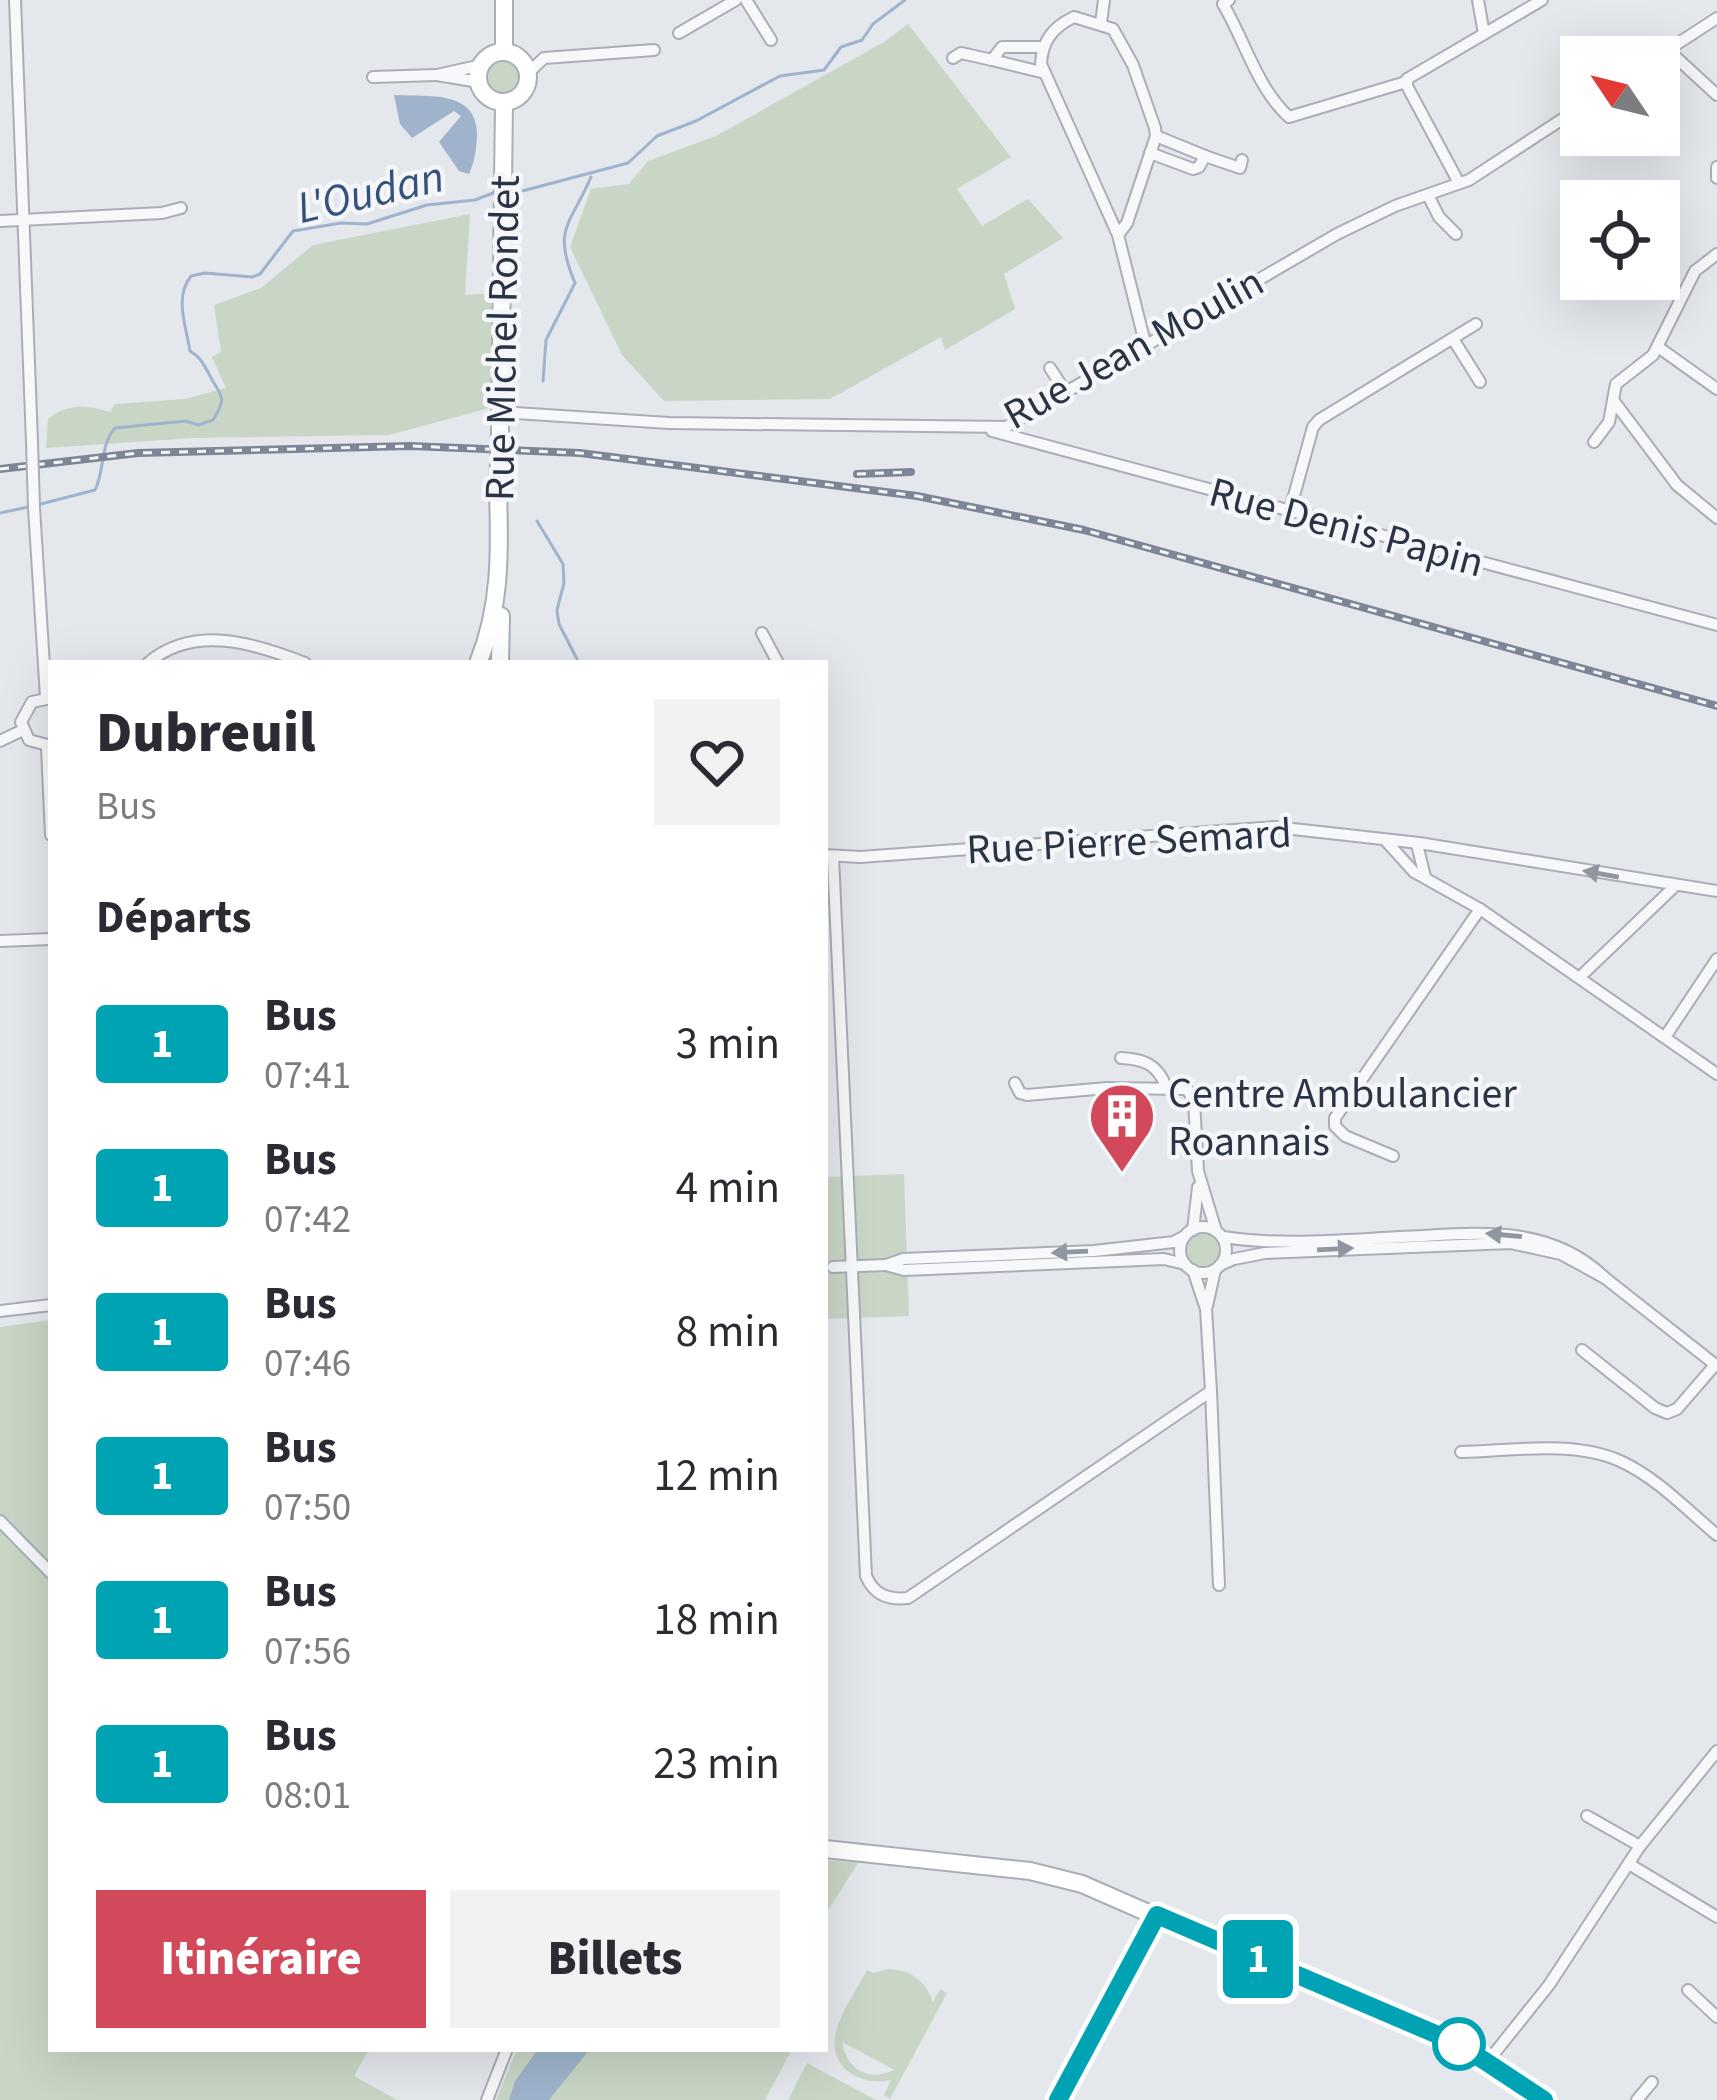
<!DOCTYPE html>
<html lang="fr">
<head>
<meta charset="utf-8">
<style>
  body { margin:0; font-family:"Source Sans 3",sans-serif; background:#f2f2f3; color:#2b2b33; height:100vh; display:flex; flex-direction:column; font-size:45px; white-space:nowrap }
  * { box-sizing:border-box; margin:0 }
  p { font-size:39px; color:#7c7c81 }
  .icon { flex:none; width:66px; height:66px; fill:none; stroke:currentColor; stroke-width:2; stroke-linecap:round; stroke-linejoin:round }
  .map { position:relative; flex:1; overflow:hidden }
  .sheet { position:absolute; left:48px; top:660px; width:780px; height:1392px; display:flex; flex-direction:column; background:#fff; border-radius:0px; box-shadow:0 12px 48px #0002 }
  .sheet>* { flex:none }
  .badge { padding:0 24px; border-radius:9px; font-size:42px; line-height:78px }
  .needle { width:78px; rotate:305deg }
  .tools { position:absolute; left:1560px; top:36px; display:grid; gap:24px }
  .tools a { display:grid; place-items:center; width:120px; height:120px; border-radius:0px; background:#fff; box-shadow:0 12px 48px #0002; font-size:60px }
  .map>.badge { position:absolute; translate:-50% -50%; box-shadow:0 0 0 6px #fff }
  h2 { padding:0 48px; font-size:45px; line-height:108px }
  .round { display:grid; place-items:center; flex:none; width:126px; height:126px; border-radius:0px; background:#f2f2f3 }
  .overview { display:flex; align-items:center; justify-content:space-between; height:204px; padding:0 48px }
  h1 { font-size:57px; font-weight:800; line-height:90px }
  .primary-button { display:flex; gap:24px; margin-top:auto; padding:24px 48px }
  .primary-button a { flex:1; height:138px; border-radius:0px; background:#d1495b; color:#fff; font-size:48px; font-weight:800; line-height:138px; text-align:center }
  .primary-button a+a { background:#f2f2f3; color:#2b2b33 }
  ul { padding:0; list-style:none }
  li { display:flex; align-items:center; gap:36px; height:144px; padding:0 48px }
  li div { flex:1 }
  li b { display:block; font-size:45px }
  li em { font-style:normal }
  li .badge { min-width:132px; font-weight:700; text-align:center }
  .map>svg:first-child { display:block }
</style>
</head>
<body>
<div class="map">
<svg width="1717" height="2100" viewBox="0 0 1717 2100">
  <rect width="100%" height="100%" fill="#e4e7ec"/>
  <g fill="#c9d6c5" fill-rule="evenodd">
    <polygon points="908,24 1011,157 957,189 982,226 1028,199 1063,238 1004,274 1015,309 945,350 941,337 830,399 664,401 622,355 570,247 591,189 629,184 648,161 716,136 884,42"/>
    <circle cx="503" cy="78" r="16"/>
    <path d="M470,214l-5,81 26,-2 2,114 -104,28 -195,3 -148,10 2,-29c20,-17 41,-13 62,-7l5,-8 70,-5 41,-11 -14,-31 9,-5 -7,-47 47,-17 52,-43z"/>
    <polygon points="904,1174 909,1316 825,1319 825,1177"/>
    <circle cx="1203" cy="1250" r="16"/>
    <polygon points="51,1320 51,2049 369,2049 354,2076 397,2100 0,2100 0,1327"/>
    <polygon points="825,1860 858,1863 825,1915"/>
    <path d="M888,1969c23,1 37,11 45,33l7,-13 7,4 -57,106 -6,-4 7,-15c-29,7 -64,-12 -55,-48 5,-21 21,-43 31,-62l6,3zM842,2042l51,27 1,1c-27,12 -47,-1 -52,-28z"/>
    <polygon points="517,2049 792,2049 765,2100 496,2100"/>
    <polygon points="807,2063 876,2100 788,2100"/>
  </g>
  <g fill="#9fb4cc">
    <path d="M394,95c34,2 84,-6 83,41 -1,14 -2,25 -8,38l-10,-3 -20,-29 22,-26 -7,-5 -42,27 -12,-14z"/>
    <polygon points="538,2049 590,2049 549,2100 509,2100 515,2081"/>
  </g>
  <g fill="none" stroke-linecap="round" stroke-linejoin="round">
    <g stroke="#9fb4cc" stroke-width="3">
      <polyline points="511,194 628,163 657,136 696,121 780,76 824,70 841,47 862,40 873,24 905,0"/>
      <path d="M543,381l3,-41 29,-57c-23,-55 -5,-57 16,-106"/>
      <path d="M37,505l58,-15c10,-20 5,-45 20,-62l71,-7 12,4 15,-5c16,-26 7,-23 -4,-46 -7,-12 -7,-15 -19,-23 -4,-25 -16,-54 1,-75l14,-3 47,4 8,-3 33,-43 48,-8 26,1 60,-19 48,-5 18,-7"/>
      <polyline points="0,513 28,507"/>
      <polyline points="537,521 563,564 564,583 557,610 559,624 579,663"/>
    </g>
    <g stroke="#a9aeb7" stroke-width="14">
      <g id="street">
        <polyline points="15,0 32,442"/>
        <polyline points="746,0 771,40"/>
        <path d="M1229,0l-6,4c22,37 34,84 66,113l117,-35"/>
        <polyline points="1478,0 1484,34"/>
        <polyline points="1101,23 1104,0"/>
        <polyline points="679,33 736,0"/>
        <polyline points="1042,47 1002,47 992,60 1045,73"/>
        <polyline points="1668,50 1717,95"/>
        <polyline points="1657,57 1717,18"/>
        <polyline points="953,58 961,53 992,60"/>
        <polyline points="528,73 544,58 654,50"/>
        <polyline points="373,77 437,75"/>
        <polyline points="479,82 437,75 482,65"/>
        <polyline points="1150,153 1193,169 1199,167 1205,156 1156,136"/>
        <polyline points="1205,156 1240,168 1242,160"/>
        <polyline points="1717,167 1717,178"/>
        <polyline points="1459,183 1407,86 1407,79 1542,0"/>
        <polyline points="1428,195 1439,217 1456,234"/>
        <polyline points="0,221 162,213 181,208"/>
        <path d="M1118,235l9,-12 29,-87 -1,-8 -22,-63 -20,-36 -39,-12c-21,10 -32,24 -33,47l77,171 27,108"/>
        <polyline points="1453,339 1480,382"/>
        <polyline points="1658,347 1717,389"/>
        <polyline points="1050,368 1065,391"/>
        <polyline points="1613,400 1677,485 1717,518"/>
        <polyline points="501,412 669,423 1006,427 1337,234 1395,206 1469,180 1581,107"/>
        <polyline points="992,431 1717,625"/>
        <polyline points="1594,442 1609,422 1616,384 1653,355 1695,271 1717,254"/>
        <polyline points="34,508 46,697"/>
        <polyline points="1290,510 1313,427 1319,420 1476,324"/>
        <polyline points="762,633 778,663"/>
        <path d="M148,663c46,-39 106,-20 157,0"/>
        <polyline points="51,698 32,702 21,722 29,740 51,746"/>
        <polyline points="0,741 23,730"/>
        <polyline points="47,747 51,835"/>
        <polyline points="1386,841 1414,872 1480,909 1717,1074"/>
        <polyline points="1417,844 1425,877"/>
        <polyline points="825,855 860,857 1275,827 1419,843 1717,891"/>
        <path d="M833,857l33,719c8,19 22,24 42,22l303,-207 -5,-82 -13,-39"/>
        <polyline points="0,941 51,939"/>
        <polyline points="1580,977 1675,886"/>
        <polyline points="1665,1037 1717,959"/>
        <path d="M1121,1058c22,1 37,6 45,29"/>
        <polyline points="1015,1083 1020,1093 1027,1095 1107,1088 1187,1089 1194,1101 1198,1171 1216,1231"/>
        <polyline points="1393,1156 1345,1136 1335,1126 1335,1118 1480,909"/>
        <circle cx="1203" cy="1250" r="23"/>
        <polyline points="1193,1230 1198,1187"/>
        <polyline points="1185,1264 1164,1259 904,1270 886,1265 903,1259 1094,1251 1174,1242 1185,1236"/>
        <path d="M1220,1265l14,-6 31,-6 246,-10 50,11 44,24c-57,-56 -131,-44 -204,-41 -59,3 -120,9 -178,0"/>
        <polyline points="833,1267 886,1265"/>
        <polyline points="1605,1278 1717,1366"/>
        <polyline points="1207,1306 1215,1270"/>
        <polyline points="0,1311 51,1305"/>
        <polyline points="1582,1350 1655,1408 1667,1413 1677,1409 1715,1365"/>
        <polyline points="1211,1391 1219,1585"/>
        <path d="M1461,1452c49,-1 112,-12 159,9 36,16 67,49 97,74"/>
        <polyline points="0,1521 51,1573"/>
        <polyline points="1587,1816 1640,1846"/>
        <polyline points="1629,1864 1717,1917"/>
        <polyline points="1688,1990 1717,2017"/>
        <polyline points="1489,2060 1549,1985 1640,1846 1717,1751"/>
        <polyline points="487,2100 507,2049"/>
        <polyline points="1058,2100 1157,1915"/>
        <polyline points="1637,2100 1652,2082"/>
      </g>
    </g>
    <g stroke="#a9aeb7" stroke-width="20">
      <g id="secondary">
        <polyline points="504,52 504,0"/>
        <circle cx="503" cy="77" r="25"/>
        <polyline points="500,433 504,102"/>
        <path d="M478,663c23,-56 22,-112 20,-172"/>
        <polyline points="500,663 501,616"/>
        <polyline points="825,1849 1030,1871 1082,1884 1338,1996 1430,2030 1489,2060 1544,2100"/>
      </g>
    </g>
    <use href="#street" stroke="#f7f8fa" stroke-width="10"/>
    <use href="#secondary" stroke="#fff" stroke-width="16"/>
    <g stroke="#7d8696" stroke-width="8">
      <g id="rail">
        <polyline points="0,469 138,453 410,446 580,453 917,496 1084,530 1717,706"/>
        <polyline points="857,474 911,472"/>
      </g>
    </g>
    <use href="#rail" stroke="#f4f6f9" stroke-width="3" stroke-dasharray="9" stroke-linecap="butt"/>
    <g stroke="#a9aeb7" stroke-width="14" stroke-linecap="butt">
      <polyline id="street-bridge" points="32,442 34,508"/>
    </g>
    <g stroke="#a9aeb7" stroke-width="20" stroke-linecap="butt">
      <polyline id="secondary-bridge" points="498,491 500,433"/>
    </g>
    <use href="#street-bridge" stroke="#f7f8fa" stroke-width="10"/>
    <use href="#secondary-bridge" stroke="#fff" stroke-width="16"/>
  </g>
  <defs><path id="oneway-solid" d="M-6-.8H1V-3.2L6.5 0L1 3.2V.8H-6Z" transform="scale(3)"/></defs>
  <g fill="#9196a0">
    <use href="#oneway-solid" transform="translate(1601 874) rotate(-170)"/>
    <use href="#oneway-solid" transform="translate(1504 1235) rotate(-175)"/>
    <use href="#oneway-solid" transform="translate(1335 1249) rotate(-3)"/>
    <use href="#oneway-solid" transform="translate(1070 1252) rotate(177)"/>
  </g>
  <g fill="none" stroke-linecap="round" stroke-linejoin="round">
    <g stroke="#fff" stroke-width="27">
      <polyline id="line" points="1058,2100 1157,1915 1459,2044 1544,2100"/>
    </g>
    <use href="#line" stroke="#00a3b4" stroke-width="18"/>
  </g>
  <defs>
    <g id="building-pin" transform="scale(3.45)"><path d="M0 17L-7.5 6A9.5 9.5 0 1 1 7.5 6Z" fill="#d1495b" stroke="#f4f6f9"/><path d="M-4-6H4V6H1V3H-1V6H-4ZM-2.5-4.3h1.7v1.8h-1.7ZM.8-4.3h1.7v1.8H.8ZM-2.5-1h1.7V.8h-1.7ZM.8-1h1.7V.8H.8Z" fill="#fff"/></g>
  </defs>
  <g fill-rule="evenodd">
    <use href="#building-pin" x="1122" y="1116"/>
  </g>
  <circle fill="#fff" stroke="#00a3b4" stroke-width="6" cx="1459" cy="2044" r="24"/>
  <g text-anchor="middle" stroke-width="9" stroke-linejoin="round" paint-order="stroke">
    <g font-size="42" fill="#2b3445" stroke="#f4f6f9">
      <text transform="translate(501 338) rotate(-89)" y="15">Rue Michel Rondet</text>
      <text transform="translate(1133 347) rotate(-29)" y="15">Rue Jean Moulin</text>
      <text transform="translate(1347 526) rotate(15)" y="15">Rue Denis Papin</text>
      <text transform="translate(1129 840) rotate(-3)" y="15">Rue Pierre Semard</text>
    </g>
    <g font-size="42" fill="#2b3445" stroke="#f4f6f9" text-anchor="start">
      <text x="1168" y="1107">Centre Ambulancier<tspan x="1168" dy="48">Roannais</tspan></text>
    </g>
    <g font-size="45" font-style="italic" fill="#34527a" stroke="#f4f6f9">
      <text transform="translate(370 191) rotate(-13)" y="16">L'Oudan</text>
    </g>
  </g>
</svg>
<div class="tools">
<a><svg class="needle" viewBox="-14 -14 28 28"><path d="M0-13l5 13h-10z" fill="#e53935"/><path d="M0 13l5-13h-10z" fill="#7c7c81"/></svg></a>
<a><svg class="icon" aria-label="locate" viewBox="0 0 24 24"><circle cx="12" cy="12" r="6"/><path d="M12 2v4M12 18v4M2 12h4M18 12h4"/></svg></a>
</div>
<b class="badge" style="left:1258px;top:1959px;background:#00a3b4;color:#fff">1</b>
<section class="sheet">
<div class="overview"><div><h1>Dubreuil</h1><p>Bus</p></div><a class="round"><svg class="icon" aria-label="heart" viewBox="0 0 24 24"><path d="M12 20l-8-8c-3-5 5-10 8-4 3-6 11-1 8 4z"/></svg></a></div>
<h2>Départs</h2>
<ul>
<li><span class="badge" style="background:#00a3b4;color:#fff">1</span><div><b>Bus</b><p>07:41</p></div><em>3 min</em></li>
<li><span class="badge" style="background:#00a3b4;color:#fff">1</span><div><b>Bus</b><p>07:42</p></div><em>4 min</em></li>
<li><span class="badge" style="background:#00a3b4;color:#fff">1</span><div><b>Bus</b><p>07:46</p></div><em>8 min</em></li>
<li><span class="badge" style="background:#00a3b4;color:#fff">1</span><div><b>Bus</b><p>07:50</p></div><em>12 min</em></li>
<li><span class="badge" style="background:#00a3b4;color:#fff">1</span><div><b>Bus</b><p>07:56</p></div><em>18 min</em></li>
<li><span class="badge" style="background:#00a3b4;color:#fff">1</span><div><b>Bus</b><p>08:01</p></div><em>23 min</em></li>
</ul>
<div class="primary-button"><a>Itinéraire</a><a>Billets</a></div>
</section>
</div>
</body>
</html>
